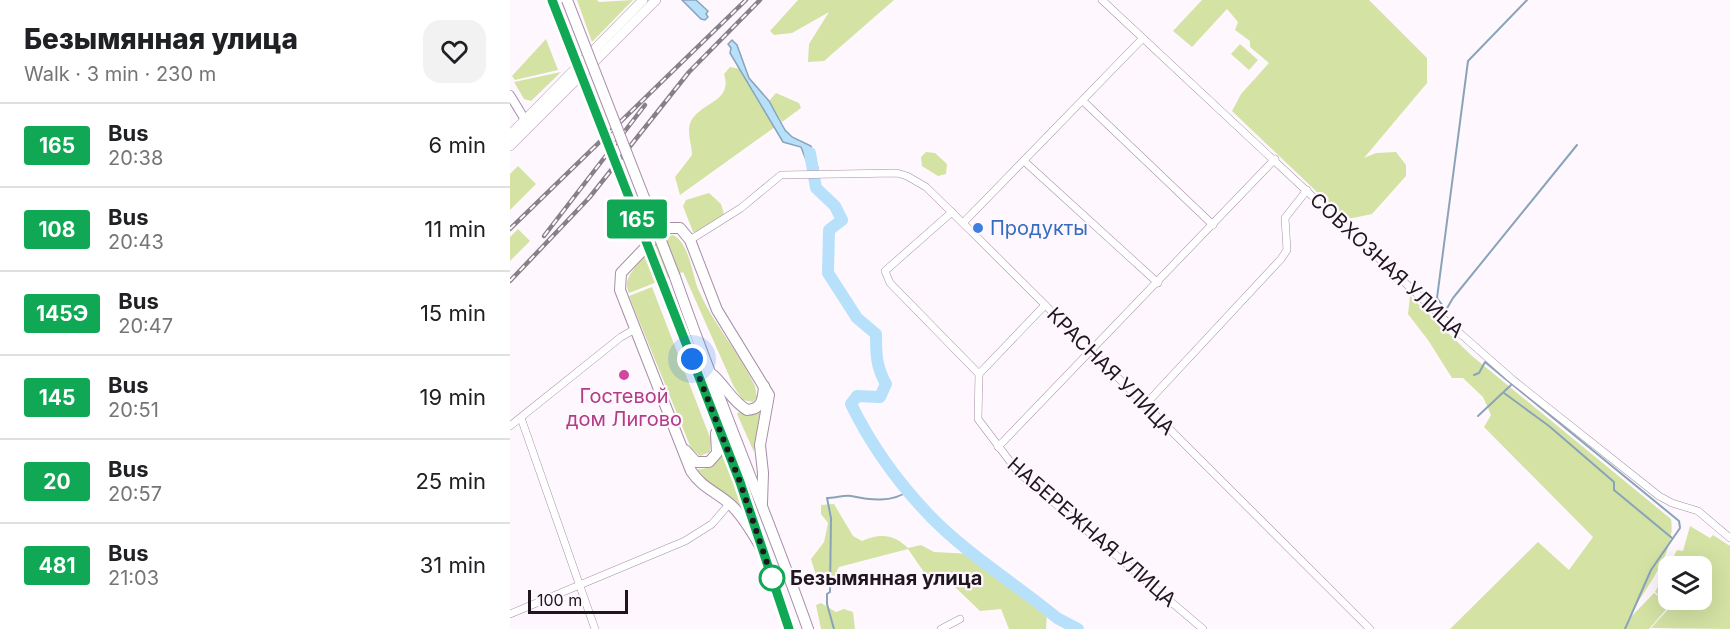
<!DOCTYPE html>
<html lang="en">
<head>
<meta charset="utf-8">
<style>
  body { margin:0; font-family:Inter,sans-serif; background:#f2f2f2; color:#202124; height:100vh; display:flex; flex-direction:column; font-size:22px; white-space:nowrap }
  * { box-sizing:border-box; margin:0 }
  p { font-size:20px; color:#757577 }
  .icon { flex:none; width:33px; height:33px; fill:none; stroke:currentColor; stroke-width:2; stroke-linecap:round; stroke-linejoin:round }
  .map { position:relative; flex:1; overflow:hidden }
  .panel { display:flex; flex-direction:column; background:#fff; width:510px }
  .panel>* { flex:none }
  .badge { padding:0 12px; border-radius:4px; font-size:21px; line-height:39px }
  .tools { position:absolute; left:1148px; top:556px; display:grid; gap:12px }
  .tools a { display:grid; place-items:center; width:54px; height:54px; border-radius:12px; background:#fff; box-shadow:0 6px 24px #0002; font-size:30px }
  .scale { position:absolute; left:18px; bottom:15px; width:100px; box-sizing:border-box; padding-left:6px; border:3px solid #1f1620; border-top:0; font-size:16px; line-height:21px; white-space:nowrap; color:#1f1620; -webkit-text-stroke:4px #fef8fe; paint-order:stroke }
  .you { position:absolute; width:30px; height:30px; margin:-15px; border:4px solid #fff; border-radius:50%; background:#1a73e8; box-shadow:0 0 0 9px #1a73e833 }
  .map>.badge { position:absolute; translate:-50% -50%; box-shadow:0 0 0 3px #fff }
  .round { display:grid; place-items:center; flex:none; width:63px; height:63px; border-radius:18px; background:#f2f2f2 }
  .overview { display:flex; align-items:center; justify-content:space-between; height:102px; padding:0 24px }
  h1 { font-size:28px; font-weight:800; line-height:45px }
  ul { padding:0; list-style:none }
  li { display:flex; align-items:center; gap:18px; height:84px; padding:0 24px; border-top:2px solid #e0e0e0 }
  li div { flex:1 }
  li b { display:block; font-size:22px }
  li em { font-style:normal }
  li .badge { min-width:66px; font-weight:700; text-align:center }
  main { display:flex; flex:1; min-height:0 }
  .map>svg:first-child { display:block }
</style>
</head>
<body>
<main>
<section class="panel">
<div class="overview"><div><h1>Безымянная улица</h1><p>Walk · 3 min · 230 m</p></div><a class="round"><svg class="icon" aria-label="heart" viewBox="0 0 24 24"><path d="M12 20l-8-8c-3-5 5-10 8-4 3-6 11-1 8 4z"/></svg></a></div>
<ul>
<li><span class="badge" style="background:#10a855;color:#fff">165</span><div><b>Bus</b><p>20:38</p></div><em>6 min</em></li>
<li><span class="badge" style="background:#10a855;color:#fff">108</span><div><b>Bus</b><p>20:43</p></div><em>11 min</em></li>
<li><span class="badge" style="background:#10a855;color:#fff">145Э</span><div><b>Bus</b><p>20:47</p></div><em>15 min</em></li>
<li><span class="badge" style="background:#10a855;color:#fff">145</span><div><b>Bus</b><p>20:51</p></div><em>19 min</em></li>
<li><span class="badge" style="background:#10a855;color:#fff">20</span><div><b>Bus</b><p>20:57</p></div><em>25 min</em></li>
<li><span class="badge" style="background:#10a855;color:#fff">481</span><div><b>Bus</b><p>21:03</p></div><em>31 min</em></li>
</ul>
</section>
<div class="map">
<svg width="1220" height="629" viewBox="0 0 1220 629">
  <rect width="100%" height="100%" fill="#fef8fe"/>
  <g fill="#d4e2a4" fill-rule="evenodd">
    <polygon points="67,0 87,0 89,2 123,0 82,42"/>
    <polygon points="288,0 384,0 314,61 298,62 299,44 319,12 282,33 264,35 260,31"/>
    <polygon points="692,0 859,0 917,58 917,83 854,158 866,153 886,152 896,165 896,176 862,214 838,219 829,213 722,111 731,94 759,63 740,47 740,41 725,30 728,22 717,9 682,47 663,31"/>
    <polygon points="36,39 48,70 5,80 2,76"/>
    <polygon points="730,44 748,60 739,70 721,54"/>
    <path d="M220,67l10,2 35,58 -95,68 -5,-18 17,-22c0,-10 -6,-24 -1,-34 11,-20 42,-19 33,-47z"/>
    <polygon points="51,72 21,101 14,99 4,82"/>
    <polygon points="266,93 289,103 291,108 272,122 259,101"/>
    <polygon points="416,152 425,153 437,164 436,174 428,176 412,166 411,157"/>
    <polygon points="8,166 26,184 0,210 0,174"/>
    <polygon points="199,193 211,204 214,214 188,233 183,232 173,206 176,200"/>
    <polygon points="8,229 20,241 0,261 0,237"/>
    <path d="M163,235c16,8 19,38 25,54 15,35 41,63 57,97l2,12 -4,4 -10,-2 -9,-13 -51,-115 -54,21c-2,-4 -3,-9 -1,-14 4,-12 33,-42 45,-44z"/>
    <polygon points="142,287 201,440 200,452 190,456 181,448 119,296"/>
    <path d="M900,296l62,60 199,163c6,35 -29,72 -44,102l27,-28 16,12 -21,24h-199l88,-87 31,28 24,-33 -109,-110 7,-12 -8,-18 -20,-19h-11l-24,-38 -20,-26z"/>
    <polygon points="229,412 241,415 252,412 244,452 227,414"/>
    <polygon points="212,452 214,453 232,507 197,484 186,470 202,467"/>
    <path d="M324,504l19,32 9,5c18,-8 32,-7 46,7l13,-3 13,7 39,2 74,59 -1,16h-37l-8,-20 -21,2 -25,-24 -25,-6 -22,-32 -69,18 -2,3 4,14 -8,3 -15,-5 -7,-23 13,-17 4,-19 -7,-9v-9z"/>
    <path d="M1180,526l20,12 3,-3 17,11v83l-79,-1 21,-23 -17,-13 22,-42 6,1zM1158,567h33v33h-33z"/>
    <polygon points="311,603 326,612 334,609 343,612 345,629 311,629 306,605"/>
  </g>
  <g fill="#b7e1fa" stroke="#89a4b9" stroke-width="1.5">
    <polygon points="172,0 186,0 198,11 196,14 198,17 195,20 191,19"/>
    <polygon points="222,40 227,45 239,78 259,101 275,130 282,137 301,146 308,168 299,168 291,147 273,142 220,53 221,48 218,44"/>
  </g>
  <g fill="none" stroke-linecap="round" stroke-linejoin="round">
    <g stroke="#89a4b9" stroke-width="2">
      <polyline points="1017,0 958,61 927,298 936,310 943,298 1067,145"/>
      <polyline points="964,375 969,373 975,362 1169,521 1170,528 1141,570 1115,629"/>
      <polyline points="994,393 1039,426 1104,482 1104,490 1162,538"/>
      <polyline points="968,416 1001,385"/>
      <path d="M324,629l-7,-25v-10l3,-2 1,-74 -4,-20c7,0 17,-3 24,-2 19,4 41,7 57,-5"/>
    </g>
    <path stroke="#b7e1fa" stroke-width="12" d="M300,153l6,35 19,18 7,14 -13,10 -1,43 29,45 19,16c0,19 0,33 10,50l-6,13 -23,-1 -6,8c20,41 48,80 80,113 37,38 85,67 126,101l21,11"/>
    <g stroke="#a78ea8" stroke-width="8">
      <g id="minor">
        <polyline points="592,0 936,321 1003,380 1149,496 1162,503 1188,511 1220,538"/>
        <polyline points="573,101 703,225"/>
        <polyline points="514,161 648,283"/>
        <polyline points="442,212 375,271 380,283 469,374 468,419 508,472 693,629"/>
        <polyline points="453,223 632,39"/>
        <polyline points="180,240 231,208 271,175 387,173 397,176 416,187 463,233 860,629"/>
        <polyline points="469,374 535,305"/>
        <polyline points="634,406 771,259 777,250 775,218 797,190"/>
        <polyline points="11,418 85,629"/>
        <polyline points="0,426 111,337 125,329"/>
        <polyline points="488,447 765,159"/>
        <polyline points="0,614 175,541 202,524 220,503"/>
        <polyline points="431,629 450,619"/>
      </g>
    </g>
    <g stroke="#a78ea8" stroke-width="10">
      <polyline id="tertiary" points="0,95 17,123"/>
    </g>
    <g stroke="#a78ea8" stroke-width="10">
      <g id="secondary">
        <polyline points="0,135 133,0"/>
        <polyline points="0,146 146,0"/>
      </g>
    </g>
    <g stroke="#a78ea8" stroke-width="12">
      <g id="primary">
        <path d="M165,277c41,119 91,233 133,352"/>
        <polyline points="152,282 230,482 279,629"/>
        <path d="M203,375c12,11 20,27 34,35 15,-1 16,-10 17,-24"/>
        <polyline points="175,450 186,462 199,462 207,453 206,433"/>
        <path d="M252,549c-9,-15 -18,-32 -31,-44 -14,-13 -29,-17 -40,-34l-71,-181 1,-17 43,-45h16l10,12 27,70 52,85 -9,50 3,28 -1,30"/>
      </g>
    </g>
    <use href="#minor" stroke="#fff" stroke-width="7"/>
    <use href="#tertiary" stroke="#fff" stroke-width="8"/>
    <use href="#secondary" stroke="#fff" stroke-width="9"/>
    <use href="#primary" stroke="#fff" stroke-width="10"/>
    <g stroke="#888088" stroke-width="4.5">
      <g id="rail">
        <polyline points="0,229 236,0"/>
        <polyline points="34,236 135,105"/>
        <polyline points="0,281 79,198 179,72 250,0"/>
      </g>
    </g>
    <use href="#rail" stroke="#fef8fe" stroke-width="2" stroke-dasharray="7" stroke-linecap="butt"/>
    <g stroke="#a78ea8" stroke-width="12" stroke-linecap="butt">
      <g id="primary-bridge">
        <polyline points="42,0 152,282"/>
        <polyline points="57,0 165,277"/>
      </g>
    </g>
    <use href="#primary-bridge" stroke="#fff" stroke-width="10"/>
  </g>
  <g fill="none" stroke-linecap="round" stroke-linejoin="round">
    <g stroke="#fff" stroke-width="14">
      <polyline id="line" points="42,0 230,482 279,629"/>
    </g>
    <use href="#line" stroke="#10a855" stroke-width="9"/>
    <polyline stroke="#1f1620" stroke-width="6" stroke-dasharray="0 10.8" points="182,359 230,482 262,578"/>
  </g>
  <circle fill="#3f7fe0" stroke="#fef8fe" stroke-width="2" cx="468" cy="228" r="6"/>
  <circle fill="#d1479c" stroke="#fef8fe" stroke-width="2" cx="114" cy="375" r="6"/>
  <circle fill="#fff" stroke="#10a855" stroke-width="3" cx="262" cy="578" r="12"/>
  <g text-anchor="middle" stroke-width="4.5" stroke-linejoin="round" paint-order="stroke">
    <g font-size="20" fill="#366cbe" stroke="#fef8fe" text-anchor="start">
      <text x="480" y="235">Продукты</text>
    </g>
    <g font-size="20" fill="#1f1620" stroke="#fef8fe">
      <text transform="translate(877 265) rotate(43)" y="7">СОВХОЗНАЯ УЛИЦА</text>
      <text transform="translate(601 371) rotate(45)" y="7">КРАСНАЯ УЛИЦА</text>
      <text transform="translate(582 532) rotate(41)" y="7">НАБЕРЕЖНАЯ УЛИЦА</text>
    </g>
    <g font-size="20" fill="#b23c85" stroke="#fef8fe">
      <text x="114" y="403">Гостевой<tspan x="114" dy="23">дом Лигово</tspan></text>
    </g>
    <g font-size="20" font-weight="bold" fill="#1f1620" stroke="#fef8fe" text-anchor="start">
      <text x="280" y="585">Безымянная улица</text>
    </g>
  </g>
</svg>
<div class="tools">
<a><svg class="icon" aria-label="layers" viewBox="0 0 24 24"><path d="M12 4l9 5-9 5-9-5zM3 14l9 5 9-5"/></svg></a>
</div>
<div class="scale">100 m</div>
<div class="you" style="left:182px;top:359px"></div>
<b class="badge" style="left:127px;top:219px;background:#10a855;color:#fff">165</b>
</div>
</main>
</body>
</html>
